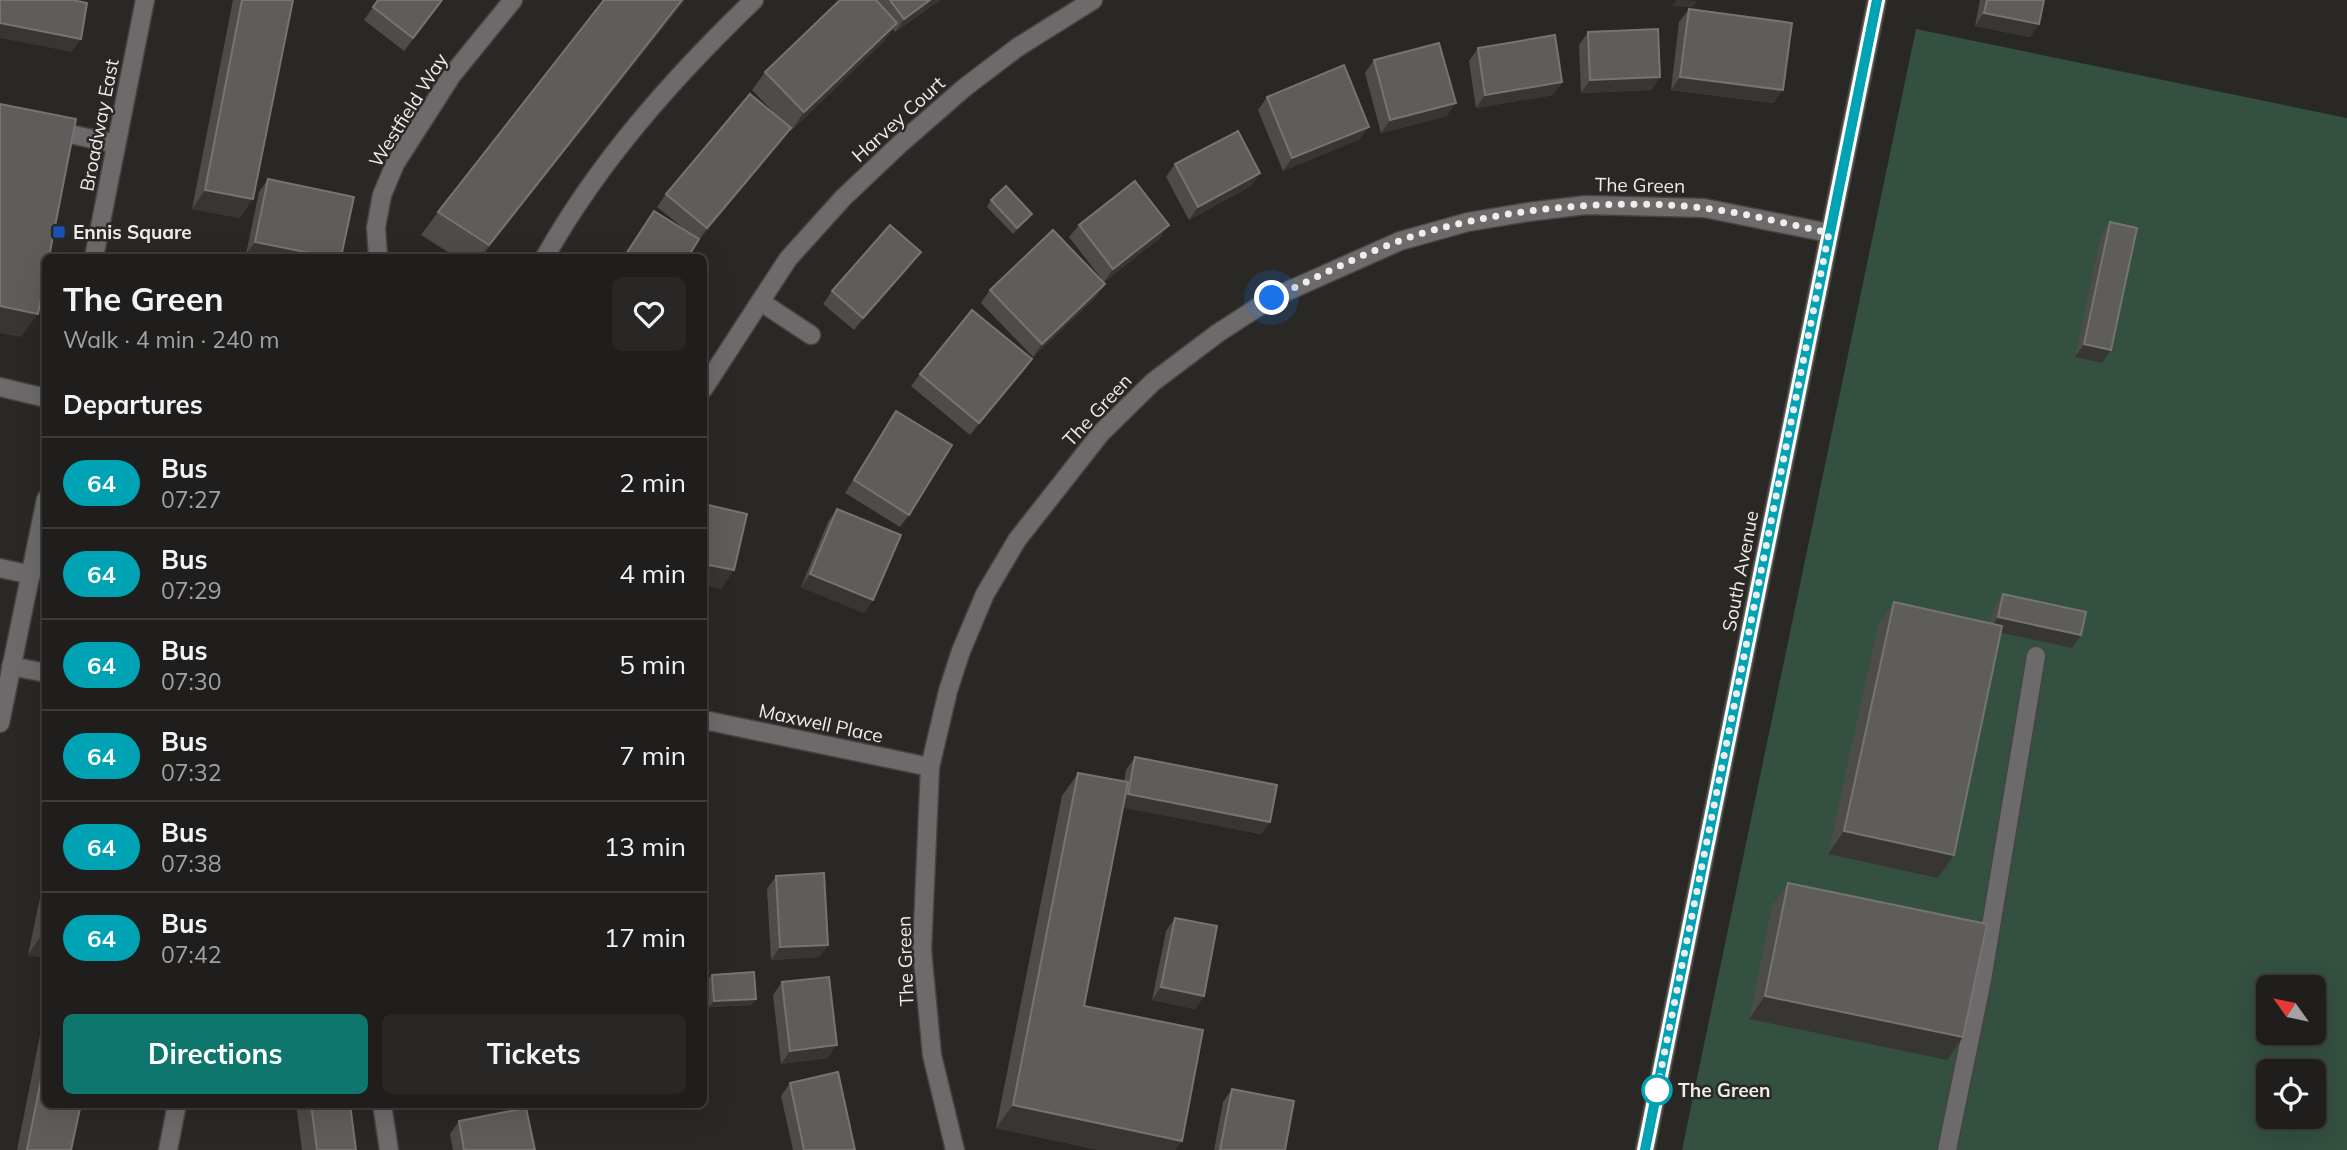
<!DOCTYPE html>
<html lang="en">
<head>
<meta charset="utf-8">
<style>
  body { margin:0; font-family:Mulish,sans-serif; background:#282725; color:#f1f3f6; height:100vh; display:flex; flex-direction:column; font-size:26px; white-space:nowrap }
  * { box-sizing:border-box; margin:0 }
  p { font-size:23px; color:#a2a2a3 }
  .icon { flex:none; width:38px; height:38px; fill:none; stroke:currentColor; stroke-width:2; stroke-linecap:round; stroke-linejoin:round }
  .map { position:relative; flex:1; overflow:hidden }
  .panel { position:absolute; left:42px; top:254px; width:665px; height:854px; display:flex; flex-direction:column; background:#201e1c; border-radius:10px; box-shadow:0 7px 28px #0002,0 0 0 2px #3d3c3b }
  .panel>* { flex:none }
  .badge { padding:0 14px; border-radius:23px; font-size:24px; line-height:46px }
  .needle { width:46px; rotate:303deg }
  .tools { position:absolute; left:2256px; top:975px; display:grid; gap:14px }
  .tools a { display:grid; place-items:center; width:70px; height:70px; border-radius:10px; background:#201e1c; box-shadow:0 7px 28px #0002,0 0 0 2px #3d3c3b; font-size:35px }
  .you { position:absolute; width:35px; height:35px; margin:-18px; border:5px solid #fff; border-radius:50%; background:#1a73e8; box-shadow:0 0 0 10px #1a73e833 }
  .map>.badge { position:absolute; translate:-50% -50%; box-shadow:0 0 0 4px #fff }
  h2 { padding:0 21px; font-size:26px; line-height:63px }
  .round { display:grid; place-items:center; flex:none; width:74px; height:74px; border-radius:10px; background:#282725 }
  .headline { display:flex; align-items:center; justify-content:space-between; height:119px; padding:0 21px }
  h1 { font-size:33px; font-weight:700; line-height:52px }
  .action { display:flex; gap:14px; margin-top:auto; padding:14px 21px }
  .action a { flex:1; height:80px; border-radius:10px; background:#0f766e; color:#fff; font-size:28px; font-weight:700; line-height:80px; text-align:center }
  .action a+a { background:#282725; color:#f1f3f6 }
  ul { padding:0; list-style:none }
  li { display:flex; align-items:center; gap:21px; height:91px; padding:0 21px; border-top:2px solid #3d3c3b }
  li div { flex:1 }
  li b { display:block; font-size:26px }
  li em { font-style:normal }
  li .badge { min-width:77px; font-weight:700; text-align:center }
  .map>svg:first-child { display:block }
</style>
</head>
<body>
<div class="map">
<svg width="2347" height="1150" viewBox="0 0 2347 1150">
  <rect width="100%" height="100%" fill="#2a2825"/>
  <path fill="#335041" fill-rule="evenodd" d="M1916,29l431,89v1032h-665zM2268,987h46v45h-46zM2268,1071h46v45h-46z"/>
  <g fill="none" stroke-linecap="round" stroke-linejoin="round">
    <g stroke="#464441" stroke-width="21">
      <g id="minor">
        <polyline points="51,130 116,144"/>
        <polyline points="94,257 145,0"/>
        <polyline points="378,257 376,227 382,195 395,164 452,75 513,0"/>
        <path d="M545,257c54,-96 129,-180 209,-257"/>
        <polyline points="761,302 811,335"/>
        <polyline points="0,387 46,398"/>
        <polyline points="704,388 788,259 843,198 900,144 964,88 1018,47 1093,0"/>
        <polyline points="0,568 31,575"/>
        <polyline points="11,666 46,673"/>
        <polyline points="704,720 930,767"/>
        <polyline points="0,723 46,499"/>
        <polyline points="382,1104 389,1150"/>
        <polyline points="168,1150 177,1104"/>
        <polyline points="955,1150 932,1055 922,950 930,767 948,691 961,651 985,594 1017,540 1101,433 1153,382 1218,333 1272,298 1400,241 1468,222 1528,212 1586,205 1704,208 1829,233"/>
        <polyline points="1645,1150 1877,0"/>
        <polyline points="1947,1150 1982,980 2036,656"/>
      </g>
    </g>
    <use href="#minor" stroke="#6c6a6a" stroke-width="18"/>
  </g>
  <g fill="#4e4c49">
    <polygon points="233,0 293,0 240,218 192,209"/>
    <polygon points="378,0 443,0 404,51 364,20"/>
    <polygon points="685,0 481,257 456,257 421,235 438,212"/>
    <polygon points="840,0 940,0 895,32 893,29 884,41 791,131 790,130 782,141 698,241 688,257 623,257 654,211 688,232 657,207 666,194 778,117 752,90 765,72"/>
    <polygon points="1980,0 2044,0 2039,24 2030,37 1975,26"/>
    <polygon points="1689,9 1774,103 1671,90 1679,22"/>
    <polygon points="1588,32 1660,77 1651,90 1581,93 1579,45"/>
    <polygon points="1478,48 1562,82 1553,95 1476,108 1469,61"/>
    <polygon points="1374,60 1447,116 1381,133 1365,73"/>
    <polygon points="1267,97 1360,139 1283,171 1258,110"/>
    <polygon points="1175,164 1251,186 1189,220 1166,177"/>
    <polygon points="268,179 341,257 260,257 246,254 259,192"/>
    <polygon points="991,200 1032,214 1027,220 1013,234 987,207"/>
    <polygon points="2110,222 2111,350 2102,363 2075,357 2101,235"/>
    <polygon points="1079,225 1160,238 1104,282 1069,237"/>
    <polygon points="912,264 854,330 823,304 832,291"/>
    <polygon points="990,290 1096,297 1033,357 981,303"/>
    <polygon points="1032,359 1023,372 970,435 911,386 920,374"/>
    <polygon points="896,411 909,515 900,527 845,493"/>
    <polygon points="837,509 873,600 864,613 801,587 828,522"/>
    <polygon points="2003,594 2081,635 2072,648 2001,632 1938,878 1828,854 1878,625 1894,602 1990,623 1994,607"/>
    <polygon points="1135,757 1270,822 1261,834 1123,807 1084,1006 1182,1141 1175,1150 1099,1150 996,1128 1062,796 1078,773 1124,782 1126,770"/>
    <polygon points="46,869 46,958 28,955"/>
    <polygon points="776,876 828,945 819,957 771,960 767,889"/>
    <polygon points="1788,883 1947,1060 1749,1019 1772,906"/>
    <polygon points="1175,918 1204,996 1195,1009 1152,1000 1166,931"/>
    <polygon points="712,975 756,999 751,1005 709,1007 707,981"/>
    <polygon points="782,982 828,1058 781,1064 773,995"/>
    <polygon points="46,1017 46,1104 71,1150 17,1150 43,1020"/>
    <polygon points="790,1083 855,1150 793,1150 781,1096"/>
    <polygon points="1232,1089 1285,1150 1214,1150 1223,1102"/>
    <polygon points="296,1104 350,1104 356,1150 302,1150"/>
    <polygon points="459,1121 535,1150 453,1150 450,1134"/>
  </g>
  <g fill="#383633">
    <polygon points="682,0 685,0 480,257 489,245"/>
    <polygon points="930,0 940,0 895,32 904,19"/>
    <polygon points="1676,0 1697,1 1693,7 1672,6"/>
    <polygon points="1984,13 2039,24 2030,37 1975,26"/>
    <polygon points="0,23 81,39 72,52 0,38"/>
    <polygon points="897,23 884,41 791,131 804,112"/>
    <polygon points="1660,77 1651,90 1581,93 1590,80"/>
    <polygon points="1680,77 1783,90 1774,103 1671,90"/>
    <polygon points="1562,82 1553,95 1476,108 1485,95"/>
    <polygon points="1456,103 1447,116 1381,133 1390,120"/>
    <polygon points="1369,127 1360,139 1283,171 1292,158"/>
    <polygon points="791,128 782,141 698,241 707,228"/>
    <polygon points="1260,173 1251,186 1189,220 1198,207"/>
    <polygon points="205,190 253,199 240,218 192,209"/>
    <polygon points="1032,214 1027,220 1013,234 1017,228"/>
    <polygon points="1169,225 1160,238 1104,282 1113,269"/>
    <polygon points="255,242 330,257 260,257 246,254"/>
    <polygon points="921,252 912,264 854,330 863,318"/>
    <polygon points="1105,284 1096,297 1033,357 1042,344"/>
    <polygon points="0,306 38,314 21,337 0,333"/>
    <polygon points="2084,344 2111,350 2102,363 2075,357"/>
    <polygon points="1032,359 1023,372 970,435 979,423"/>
    <polygon points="704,564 734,570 721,589 704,585"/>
    <polygon points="810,574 873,600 864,613 801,587"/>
    <polygon points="1998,617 2081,635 2072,648 1989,630"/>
    <polygon points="1128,794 1270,822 1261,834 1119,807"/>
    <polygon points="1844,831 1954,855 1938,878 1828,854"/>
    <polygon points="41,936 46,937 46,958 28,955"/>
    <polygon points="828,945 819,957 771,960 780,947"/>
    <polygon points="1161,987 1204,996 1195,1009 1152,1000"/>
    <polygon points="1765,996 1963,1037 1947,1060 1749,1019"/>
    <polygon points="756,999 751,1005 709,1007 714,1001"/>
    <polygon points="837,1045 828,1058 781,1064 790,1051"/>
    <polygon points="1013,1105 1182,1141 1175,1150 1099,1150 996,1128"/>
  </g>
  <g fill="#5f5d5b" stroke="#767471" stroke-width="2">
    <polygon points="0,0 73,0 87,3 81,39 0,23"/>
    <polygon points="242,0 293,0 253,199 205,190"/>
    <polygon points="378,0 442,0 413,38 373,7"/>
    <polygon points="604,0 682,0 489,245 438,212"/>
    <polygon points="840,0 876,0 897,23 804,112 765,72"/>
    <polygon points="890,0 930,0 904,19"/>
    <polygon points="1987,0 2044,0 2039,24 1984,13"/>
    <polygon points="1689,9 1792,23 1783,90 1680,77"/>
    <polygon points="1658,29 1660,77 1590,80 1588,32"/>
    <polygon points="1555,35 1562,82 1485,95 1478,48"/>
    <polygon points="1439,43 1456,103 1390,120 1374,60"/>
    <polygon points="1344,65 1369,127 1292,158 1267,97"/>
    <polygon points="750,94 791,128 707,228 666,194"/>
    <polygon points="0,104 76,119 49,257 46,257 46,274 38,314 0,306"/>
    <polygon points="1238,131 1260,173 1198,207 1175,164"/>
    <polygon points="268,179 354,197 341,257 330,257 255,242"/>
    <polygon points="1135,181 1169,225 1113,269 1079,225"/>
    <polygon points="1006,186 1032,214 1017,228 991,200"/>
    <polygon points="654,211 699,239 688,257 624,257"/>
    <polygon points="2110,222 2137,228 2111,350 2084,344"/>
    <polygon points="890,225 921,252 863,318 832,291"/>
    <polygon points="1053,230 1105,284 1042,344 990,290"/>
    <polygon points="972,310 1032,359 979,423 920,374"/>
    <polygon points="896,411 952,445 909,515 854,480"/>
    <polygon points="704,504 747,514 734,570 704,564"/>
    <polygon points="837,509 901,535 873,600 810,574"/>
    <polygon points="2003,594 2086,612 2081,635 1998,617"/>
    <polygon points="1894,602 2002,626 1954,855 1844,831"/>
    <polygon points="1135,757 1277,785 1270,822 1128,794"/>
    <polygon points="1078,773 1128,782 1084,1006 1203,1030 1182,1141 1013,1105"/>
    <polygon points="824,873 828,945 780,947 776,876"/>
    <polygon points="1788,883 1987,924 1963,1037 1765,996"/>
    <polygon points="46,914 46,937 41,936"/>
    <polygon points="1175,918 1217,926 1204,996 1161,987"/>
    <polygon points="754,972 756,999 714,1001 712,975"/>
    <polygon points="829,977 837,1045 790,1051 782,982"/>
    <polygon points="46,1055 46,1104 81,1104 71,1150 27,1150"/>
    <polygon points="838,1072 855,1150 804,1150 790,1083"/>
    <polygon points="1232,1089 1294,1101 1285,1150 1220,1150"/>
    <polygon points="311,1104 350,1104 356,1150 317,1150"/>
    <polygon points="526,1108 535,1150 464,1150 459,1121"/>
  </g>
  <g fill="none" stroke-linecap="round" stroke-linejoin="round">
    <g stroke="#fff" stroke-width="16">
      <polyline id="line" points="1645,1150 1877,0"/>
    </g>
    <use href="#line" stroke="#00a3b4" stroke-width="10"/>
    <path stroke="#efedeb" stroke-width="7" stroke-dasharray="0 12.6" d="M1272,298c42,-19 83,-41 127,-57 85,-31 214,-44 305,-33 42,5 84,16 125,25l-172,857"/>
  </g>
  <rect fill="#1a4fb4" stroke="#2a2825" stroke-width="2.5" x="52" y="225" width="14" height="14" rx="3.5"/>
  <circle fill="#fff" stroke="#00a3b4" stroke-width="3.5" cx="1657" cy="1090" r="14"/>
  <g text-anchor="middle" stroke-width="5" stroke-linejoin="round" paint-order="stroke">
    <g font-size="19" fill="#efedeb" stroke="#2a2825">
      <text transform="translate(408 110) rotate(-58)" y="7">Westfield Way</text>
      <text transform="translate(898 119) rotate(-42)" y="7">Harvey Court</text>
      <text transform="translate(99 125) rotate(-79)" y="7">Broadway East</text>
      <text transform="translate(1640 185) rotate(1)" y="7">The Green</text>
      <text transform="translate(1097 410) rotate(-47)" y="7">The Green</text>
      <text transform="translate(1740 571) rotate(-79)" y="7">South Avenue</text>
      <text transform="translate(821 723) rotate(12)" y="7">Maxwell Place</text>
      <text transform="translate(905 961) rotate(-92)" y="7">The Green</text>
    </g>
    <g font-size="19" font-weight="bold" fill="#efedeb" stroke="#2a2825" text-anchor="start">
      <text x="73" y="239">Ennis Square</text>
    </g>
    <g font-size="19" font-weight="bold" fill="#efedeb" stroke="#2a2825" text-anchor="start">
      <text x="1678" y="1097">The Green</text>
    </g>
  </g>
</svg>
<div class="tools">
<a><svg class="needle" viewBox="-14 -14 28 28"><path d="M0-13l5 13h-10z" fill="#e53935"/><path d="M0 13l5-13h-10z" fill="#a2a2a3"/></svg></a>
<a><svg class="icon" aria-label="locate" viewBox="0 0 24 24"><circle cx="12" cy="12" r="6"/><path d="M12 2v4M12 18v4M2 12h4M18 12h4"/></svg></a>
</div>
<div class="you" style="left:1272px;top:298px"></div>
<section class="panel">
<div class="headline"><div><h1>The Green</h1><p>Walk · 4 min · 240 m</p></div><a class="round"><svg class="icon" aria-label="heart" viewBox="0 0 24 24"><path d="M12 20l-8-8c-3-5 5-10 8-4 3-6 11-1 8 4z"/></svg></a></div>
<h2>Departures</h2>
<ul>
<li><span class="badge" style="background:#00a3b4;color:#fff">64</span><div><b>Bus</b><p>07:27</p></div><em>2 min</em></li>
<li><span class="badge" style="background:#00a3b4;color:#fff">64</span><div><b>Bus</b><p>07:29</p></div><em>4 min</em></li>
<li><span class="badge" style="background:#00a3b4;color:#fff">64</span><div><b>Bus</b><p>07:30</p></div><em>5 min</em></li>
<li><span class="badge" style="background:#00a3b4;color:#fff">64</span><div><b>Bus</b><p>07:32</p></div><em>7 min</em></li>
<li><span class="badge" style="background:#00a3b4;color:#fff">64</span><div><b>Bus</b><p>07:38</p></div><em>13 min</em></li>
<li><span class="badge" style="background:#00a3b4;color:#fff">64</span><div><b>Bus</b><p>07:42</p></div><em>17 min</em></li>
</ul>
<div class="action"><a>Directions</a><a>Tickets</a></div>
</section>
</div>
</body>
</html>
